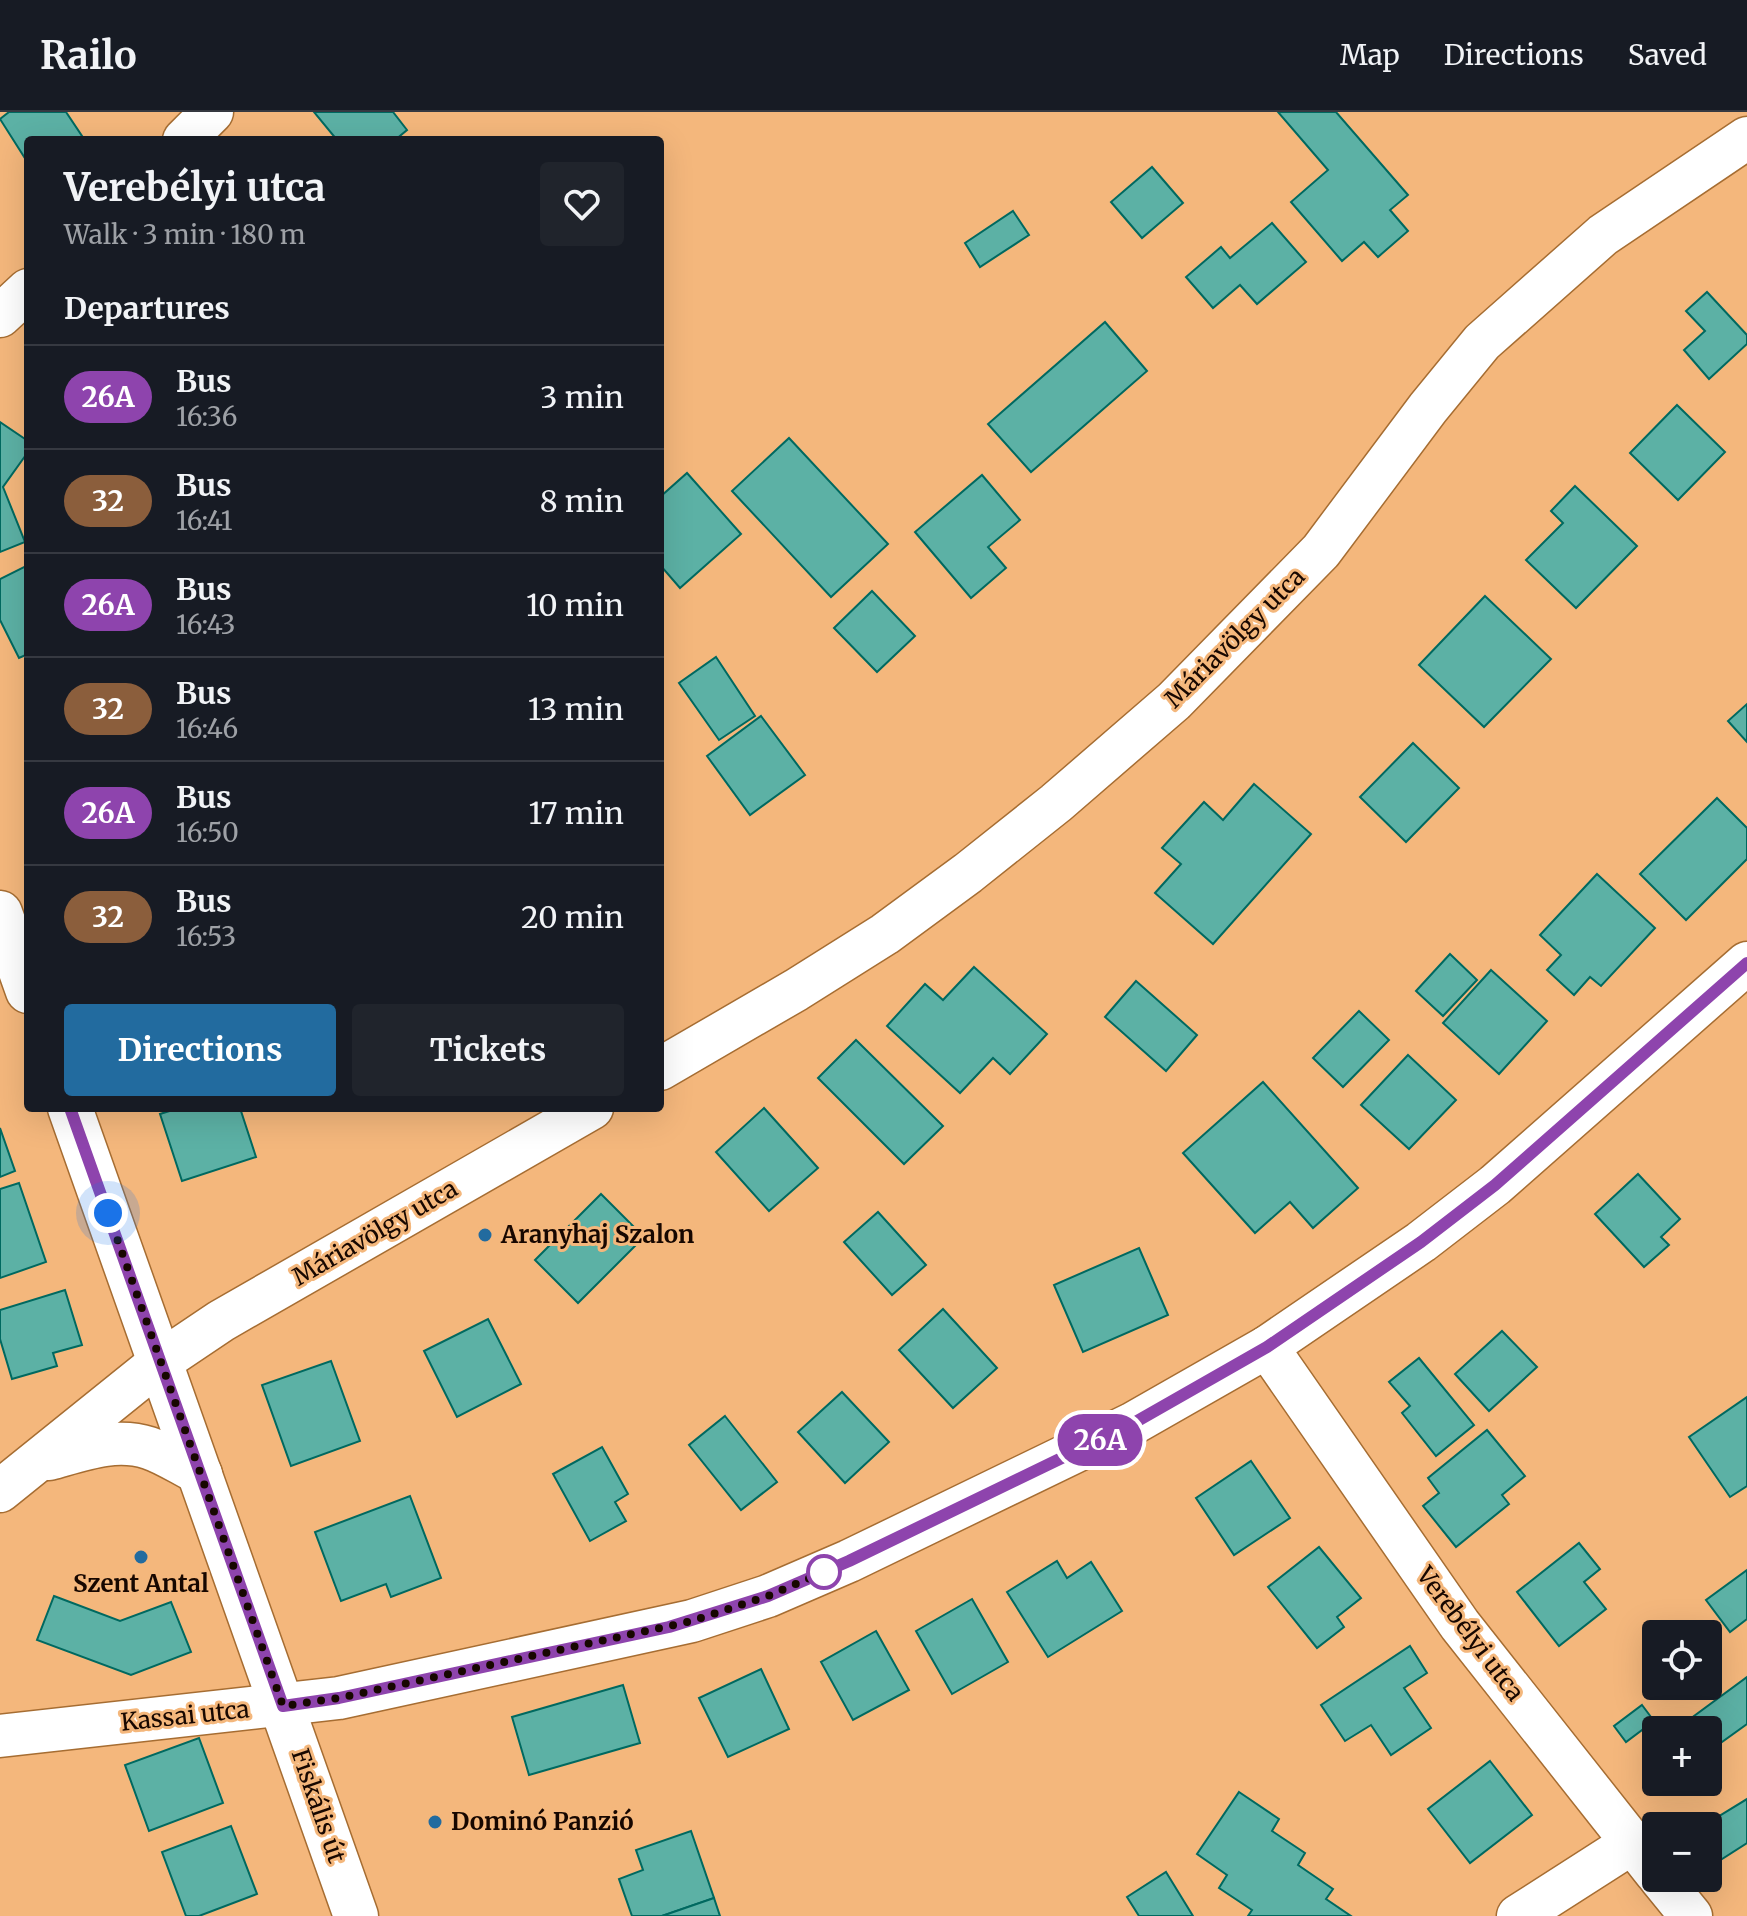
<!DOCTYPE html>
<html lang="en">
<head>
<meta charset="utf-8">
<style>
  body { margin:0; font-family:Merriweather,serif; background:#20242c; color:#f1f3f6; height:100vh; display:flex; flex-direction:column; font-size:30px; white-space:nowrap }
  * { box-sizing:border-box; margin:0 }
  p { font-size:26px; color:#9ea1a6 }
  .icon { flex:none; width:44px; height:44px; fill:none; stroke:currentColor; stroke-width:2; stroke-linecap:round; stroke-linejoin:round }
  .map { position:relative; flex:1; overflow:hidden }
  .details { position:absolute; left:24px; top:24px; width:640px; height:976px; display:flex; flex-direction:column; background:#171b24; border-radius:8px; box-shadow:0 8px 32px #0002 }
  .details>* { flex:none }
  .badge { padding:0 16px; border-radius:26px; font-size:28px; line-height:52px }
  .controls { position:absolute; left:1642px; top:1508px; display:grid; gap:16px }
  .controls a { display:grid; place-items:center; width:80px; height:80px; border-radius:8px; background:#171b24; box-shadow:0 8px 32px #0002; font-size:40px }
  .you { position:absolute; width:40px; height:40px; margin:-20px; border:6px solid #fff; border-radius:50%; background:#1a73e8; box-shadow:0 0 0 12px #1a73e833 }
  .map>.badge { position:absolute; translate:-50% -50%; box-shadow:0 0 0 4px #fff }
  h2 { padding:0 40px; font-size:30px; line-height:72px }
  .round { display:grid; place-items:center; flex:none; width:84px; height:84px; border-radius:8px; background:#20242c }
  .overview { display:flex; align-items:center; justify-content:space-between; height:136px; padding:0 40px }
  h1 { font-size:38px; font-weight:700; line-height:60px }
  .button { display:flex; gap:16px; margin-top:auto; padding:16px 40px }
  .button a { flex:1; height:92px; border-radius:8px; background:#226b9f; color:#fff; font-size:32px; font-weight:700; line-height:92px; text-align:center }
  .button a+a { background:#20242c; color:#f1f3f6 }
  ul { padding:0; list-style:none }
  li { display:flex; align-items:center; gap:24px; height:104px; padding:0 40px; border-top:2px solid #363941 }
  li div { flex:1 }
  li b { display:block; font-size:30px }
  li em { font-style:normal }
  li .badge { min-width:88px; font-weight:700; text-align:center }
  header { display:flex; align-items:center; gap:48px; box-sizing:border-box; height:112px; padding:0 40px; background:#171b24; border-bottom:2px solid #363941 }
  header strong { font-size:38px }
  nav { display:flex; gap:44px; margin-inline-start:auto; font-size:28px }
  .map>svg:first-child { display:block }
</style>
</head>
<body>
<header>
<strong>Railo</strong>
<nav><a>Map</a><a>Directions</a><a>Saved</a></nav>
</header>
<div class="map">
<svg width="1747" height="1804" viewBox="0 0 1747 1804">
  <rect width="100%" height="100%" fill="#f4b77c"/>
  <g fill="#5cb1a5" stroke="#006960" stroke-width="2">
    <polygon points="9,0 66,0 82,24 75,28 28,28 28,51 0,7"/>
    <polygon points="314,0 393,0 407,18 395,28 337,28"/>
    <polygon points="1278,0 1336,0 1408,83 1390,98 1408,119 1378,145 1364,130 1342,149 1291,90 1328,58"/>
    <polygon points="1152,55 1183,91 1142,126 1111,90"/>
    <polygon points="1013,99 1029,123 980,155 965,131"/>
    <polygon points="1272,111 1306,150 1257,192 1240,173 1213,196 1186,165 1221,135 1230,146"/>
    <polygon points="1707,180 1747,223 1747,232 1709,267 1684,238 1705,219 1686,199"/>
    <polygon points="1105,210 1147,259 1031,360 988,312"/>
    <polygon points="1677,293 1725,340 1678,388 1630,341"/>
    <polygon points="0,310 28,329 28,340 3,375 25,430 0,440"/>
    <polygon points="789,326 888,432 831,485 732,379"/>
    <polygon points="687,361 741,422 680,476 660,453 660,385"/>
    <polygon points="982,363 1020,408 988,435 1006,456 971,486 915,420"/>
    <polygon points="1575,374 1637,434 1576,496 1526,448 1563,411 1551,399"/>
    <polygon points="28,453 28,542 19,546 0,508 0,467"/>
    <polygon points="872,479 915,524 877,560 834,516"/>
    <polygon points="1485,484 1551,547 1484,615 1419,553"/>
    <polygon points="716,545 755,604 719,628 679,571"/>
    <polygon points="1747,592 1747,630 1728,609"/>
    <polygon points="761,604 805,663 750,703 707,644"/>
    <polygon points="1413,631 1459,676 1406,730 1360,685"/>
    <polygon points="1254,672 1311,722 1213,832 1155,781 1181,752 1162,736 1204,690 1223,708"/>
    <polygon points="1717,686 1747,716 1747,747 1686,808 1640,762"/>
    <polygon points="1597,762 1655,816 1601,874 1590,865 1574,883 1547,858 1561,843 1540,823"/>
    <polygon points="1450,842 1477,868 1443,904 1416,879"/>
    <polygon points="974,855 1047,922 1010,962 993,946 960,981 887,914 925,872 943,888"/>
    <polygon points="1491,858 1547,909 1499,962 1443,911"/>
    <polygon points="1136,869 1197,923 1166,959 1105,905"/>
    <polygon points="1359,899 1389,928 1343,975 1313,946"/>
    <polygon points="856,928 943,1014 904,1052 818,966"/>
    <polygon points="1408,943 1456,988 1409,1037 1361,993"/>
    <polygon points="1263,970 1358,1076 1313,1116 1290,1090 1255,1121 1183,1041"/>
    <polygon points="179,996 240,996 256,1045 182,1069 160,1002"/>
    <polygon points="764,996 818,1056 769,1099 716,1040"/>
    <polygon points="0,1016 15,1059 0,1065"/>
    <polygon points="1638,1062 1680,1107 1661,1125 1669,1133 1644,1155 1595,1102"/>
    <polygon points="19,1071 46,1150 0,1166 0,1077"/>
    <polygon points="601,1082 644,1125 578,1191 535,1148"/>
    <polygon points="878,1100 926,1153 892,1183 844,1130"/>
    <polygon points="1139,1136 1168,1203 1083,1240 1054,1173"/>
    <polygon points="65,1178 82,1233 53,1241 57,1254 12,1267 0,1227 0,1198"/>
    <polygon points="943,1197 997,1256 953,1296 899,1238"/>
    <polygon points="488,1207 521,1272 457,1305 424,1239"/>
    <polygon points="1502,1219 1537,1255 1489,1299 1455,1262"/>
    <polygon points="1419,1246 1474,1313 1436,1344 1402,1301 1410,1294 1389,1270"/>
    <polygon points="331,1249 360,1329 291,1354 262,1273"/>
    <polygon points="842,1280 889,1330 845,1371 798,1320"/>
    <polygon points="1747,1285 1747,1374 1730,1385 1689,1325"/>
    <polygon points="725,1304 777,1370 741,1398 689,1333"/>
    <polygon points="1487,1318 1525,1364 1502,1383 1509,1392 1456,1435 1423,1394 1439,1381 1428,1366"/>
    <polygon points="602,1335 628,1382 615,1390 626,1409 590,1429 553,1362"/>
    <polygon points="1251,1349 1290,1406 1234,1443 1196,1386"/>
    <polygon points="410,1384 441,1466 391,1485 386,1472 341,1489 315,1420"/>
    <polygon points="1579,1431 1600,1457 1584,1470 1606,1497 1559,1534 1517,1480"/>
    <polygon points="1319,1435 1361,1486 1337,1505 1344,1515 1317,1536 1268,1475"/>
    <polygon points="1057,1449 1067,1466 1091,1450 1122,1499 1048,1545 1007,1480"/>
    <polygon points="1747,1458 1747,1507 1730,1520 1706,1488"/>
    <polygon points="54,1484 120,1509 171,1490 191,1540 131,1563 37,1528"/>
    <polygon points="972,1487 1008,1550 952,1582 916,1519"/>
    <polygon points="876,1519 909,1578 853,1608 821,1550"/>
    <polygon points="1410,1534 1427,1561 1404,1576 1431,1616 1391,1643 1371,1613 1345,1629 1321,1593"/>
    <polygon points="761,1557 789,1617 728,1645 699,1586"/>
    <polygon points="1747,1565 1747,1612 1708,1640 1708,1618 1675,1618"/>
    <polygon points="623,1573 640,1631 529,1663 512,1605"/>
    <polygon points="1642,1593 1654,1609 1626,1630 1614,1614"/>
    <polygon points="199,1626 223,1691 149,1719 125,1653"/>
    <polygon points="1490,1649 1532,1703 1470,1751 1428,1697"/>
    <polygon points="1239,1680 1279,1707 1272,1719 1305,1741 1298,1753 1333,1777 1326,1787 1351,1804 1248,1804 1252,1798 1219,1776 1227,1763 1197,1742"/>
    <polygon points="1747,1687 1747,1731 1708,1756 1708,1714 1703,1714"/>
    <polygon points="231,1714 257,1782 199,1804 186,1804 162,1740"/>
    <polygon points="691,1719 714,1786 662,1804 632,1804 619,1767 643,1758 636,1738"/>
    <polygon points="1166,1760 1193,1804 1139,1804 1127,1785"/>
    <polygon points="714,1786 720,1804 662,1804"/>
  </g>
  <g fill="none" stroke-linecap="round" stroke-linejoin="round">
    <g stroke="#a66d32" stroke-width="45">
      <g id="street">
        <polyline points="184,28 212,0"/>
        <polyline points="0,204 28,178"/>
        <polyline points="660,957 796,878 885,822 968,761 1056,691 1174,589 1321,439 1428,296 1482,230 1603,123 1747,26"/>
        <polyline points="1267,1235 1460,1513 1656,1761"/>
        <path d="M49,1347c33,-9 66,-22 100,-11 18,6 35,18 52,26"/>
        <polyline points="0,1379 160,1250 221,1209 592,996"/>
        <polyline points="0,1624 339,1586 692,1509 768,1484 849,1449 1132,1312 1267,1235 1421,1130 1495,1073 1747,851"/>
        <polyline points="1660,1766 1691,1804"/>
        <polyline points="1518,1804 1632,1731"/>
      </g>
    </g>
    <g stroke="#a66d32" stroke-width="47">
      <g id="secondary">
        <polyline points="0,801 28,879"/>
        <polyline points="70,996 356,1804"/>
      </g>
    </g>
    <use href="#street" stroke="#fff" stroke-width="42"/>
    <use href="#secondary" stroke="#fff" stroke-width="44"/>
  </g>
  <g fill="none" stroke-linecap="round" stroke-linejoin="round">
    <g stroke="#fff" stroke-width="18">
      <polyline id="line" points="70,996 283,1594 339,1586 669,1515 768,1484 849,1449 1132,1312 1267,1235 1421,1130 1495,1073 1747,851"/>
    </g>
    <use href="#line" stroke="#8e44ad" stroke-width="12"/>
    <polyline stroke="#170700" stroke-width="8" stroke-dasharray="0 14.4" points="108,1101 283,1594 339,1586 692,1509 768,1484 824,1460"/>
  </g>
  <g fill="#226b9f" stroke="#f4b77c" stroke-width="3">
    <circle cx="485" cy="1123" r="8"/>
    <circle cx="141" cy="1445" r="8"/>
    <circle cx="435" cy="1710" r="8"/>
  </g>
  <circle fill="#fff" stroke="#8e44ad" stroke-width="4" cx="824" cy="1460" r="16"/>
  <g text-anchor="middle" stroke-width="6" stroke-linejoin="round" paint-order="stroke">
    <g font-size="24" fill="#170700" stroke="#f4b77c">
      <text transform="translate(1235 526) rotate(-45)" y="8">Máriavölgy utca</text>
      <text transform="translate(375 1121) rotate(-30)" y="8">Máriavölgy utca</text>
      <text transform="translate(1470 1522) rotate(53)" y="8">Verebélyi utca</text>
      <text transform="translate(185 1604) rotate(-6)" y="8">Kassai utca</text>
      <text transform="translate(318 1694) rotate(71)" y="8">Fiskális út</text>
    </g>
    <g font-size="24" font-weight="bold" fill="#170700" stroke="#f4b77c" text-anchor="start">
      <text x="501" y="1131">Aranyhaj Szalon</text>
      <text x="141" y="1480" text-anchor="middle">Szent Antal</text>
      <text x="451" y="1718">Dominó Panzió</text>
    </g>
  </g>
</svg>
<div class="controls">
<a><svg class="icon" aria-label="locate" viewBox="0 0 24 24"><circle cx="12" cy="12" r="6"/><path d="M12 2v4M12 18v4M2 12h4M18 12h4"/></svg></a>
<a>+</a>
<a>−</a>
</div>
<div class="you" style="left:108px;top:1101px"></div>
<b class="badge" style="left:1100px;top:1328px;background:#8e44ad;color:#fff">26A</b>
<section class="details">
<div class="overview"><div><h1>Verebélyi utca</h1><p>Walk · 3 min · 180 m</p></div><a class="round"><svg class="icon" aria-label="heart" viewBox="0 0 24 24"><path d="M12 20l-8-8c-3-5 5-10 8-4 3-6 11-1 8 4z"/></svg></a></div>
<h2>Departures</h2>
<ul>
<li><span class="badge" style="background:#8e44ad;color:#fff">26A</span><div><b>Bus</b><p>16:36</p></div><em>3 min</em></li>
<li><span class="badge" style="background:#8b5e3c;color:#fff">32</span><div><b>Bus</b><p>16:41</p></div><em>8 min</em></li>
<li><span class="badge" style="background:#8e44ad;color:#fff">26A</span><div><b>Bus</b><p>16:43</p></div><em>10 min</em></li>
<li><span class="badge" style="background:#8b5e3c;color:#fff">32</span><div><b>Bus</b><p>16:46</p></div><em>13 min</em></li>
<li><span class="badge" style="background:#8e44ad;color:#fff">26A</span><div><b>Bus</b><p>16:50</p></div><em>17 min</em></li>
<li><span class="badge" style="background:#8b5e3c;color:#fff">32</span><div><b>Bus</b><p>16:53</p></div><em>20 min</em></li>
</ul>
<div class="button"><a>Directions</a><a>Tickets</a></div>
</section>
</div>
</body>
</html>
